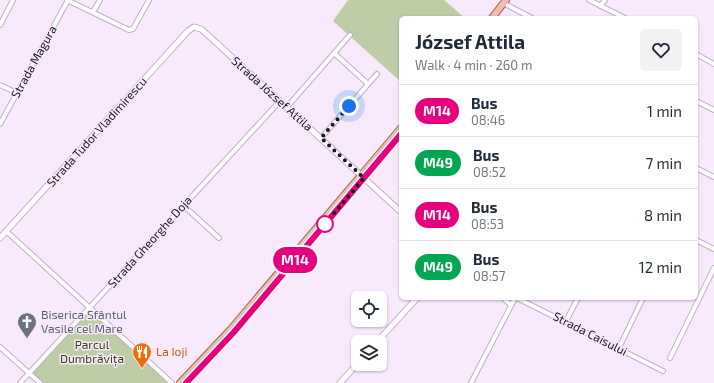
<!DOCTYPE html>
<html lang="en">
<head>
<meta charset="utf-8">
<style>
  body { margin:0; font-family:"Exo 2",sans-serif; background:#f2f2f3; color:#1f2937; height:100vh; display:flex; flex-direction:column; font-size:15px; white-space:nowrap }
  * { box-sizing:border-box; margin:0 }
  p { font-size:13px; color:#747a83 }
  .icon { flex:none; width:22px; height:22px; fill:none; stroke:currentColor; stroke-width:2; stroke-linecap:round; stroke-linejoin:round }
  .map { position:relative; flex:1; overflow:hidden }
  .side { position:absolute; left:399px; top:16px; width:299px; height:284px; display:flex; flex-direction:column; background:#fff; border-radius:6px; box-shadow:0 1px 3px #0004 }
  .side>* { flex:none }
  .badge { padding:0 8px; border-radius:13px; font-size:14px; line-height:26px }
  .tools { position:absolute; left:351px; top:291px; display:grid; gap:8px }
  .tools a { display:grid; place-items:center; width:36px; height:36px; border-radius:6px; background:#fff; box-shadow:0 1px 3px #0004; font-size:20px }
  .you { position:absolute; width:20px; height:20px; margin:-10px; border:3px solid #fff; border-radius:50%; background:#1a73e8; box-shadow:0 0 0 6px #1a73e833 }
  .map>.badge { position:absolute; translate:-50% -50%; box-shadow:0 0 0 2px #fff }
  .round { display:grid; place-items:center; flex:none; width:42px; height:42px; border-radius:6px; background:#f2f2f3 }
  .summary { display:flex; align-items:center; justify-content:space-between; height:68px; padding:0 16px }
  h1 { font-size:19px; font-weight:700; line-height:30px }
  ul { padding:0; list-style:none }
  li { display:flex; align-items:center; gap:12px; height:52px; padding:0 16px; border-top:1px solid #e0e1e3 }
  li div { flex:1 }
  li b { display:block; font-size:15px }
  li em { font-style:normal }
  li .badge { min-width:44px; font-weight:700; text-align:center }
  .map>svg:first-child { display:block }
</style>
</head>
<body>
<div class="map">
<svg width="714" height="383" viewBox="0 0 714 383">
  <rect width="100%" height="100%" fill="#f8eafc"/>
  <g fill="#becda5">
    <polygon points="348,0 444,0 465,18 401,18 401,82 333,21"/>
    <polygon points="90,308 169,383 40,383 29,373"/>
  </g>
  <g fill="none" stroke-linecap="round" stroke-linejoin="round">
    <g stroke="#c3adca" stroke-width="6">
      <g id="minor">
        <polyline points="67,0 129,30 133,29 149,0"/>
        <polyline points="589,0 625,18"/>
        <polyline points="507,5 532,18"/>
        <polyline points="600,6 605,0"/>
        <polyline points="93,12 100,0"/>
        <polyline points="0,25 13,0"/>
        <polyline points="334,53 368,84"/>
        <polyline points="696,54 714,64"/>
        <polyline points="0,85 17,93"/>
        <polyline points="696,101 714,110"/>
        <polyline points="287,107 350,35"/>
        <polyline points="0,124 68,0"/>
        <polyline points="321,138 377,74"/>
        <polyline points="696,168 714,177"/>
        <polyline points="184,206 219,238"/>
        <polyline points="6,231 172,383"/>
        <polyline points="696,240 714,249"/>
        <polyline points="503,298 511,305"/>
        <polyline points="517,298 663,371"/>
        <polyline points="566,321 578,298"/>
        <polyline points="0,347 40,383"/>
        <polyline points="619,348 643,298"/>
        <polyline points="670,358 714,268"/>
        <polyline points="20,383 280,101"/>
        <polyline points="471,383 515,298"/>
      </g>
    </g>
    <g stroke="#c3adca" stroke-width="7">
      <g id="tertiary">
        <polyline points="0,238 188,31 194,27 201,29 210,37 401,212"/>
        <polyline points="377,342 417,298"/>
        <polyline points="340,383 358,363"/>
      </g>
    </g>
    <g stroke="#a0665a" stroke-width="8">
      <g id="primary">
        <polyline points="492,18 506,0"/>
        <polyline points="180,383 231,329 401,128"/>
        <polyline points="186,383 213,354"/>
      </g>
    </g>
    <use href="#minor" stroke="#fff" stroke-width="4"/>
    <use href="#tertiary" stroke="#fff" stroke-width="5"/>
    <use href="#primary" stroke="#f0bdaf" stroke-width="6"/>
  </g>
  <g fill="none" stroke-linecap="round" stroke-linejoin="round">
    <g stroke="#fff" stroke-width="9">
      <polyline id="line" points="186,383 234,332 401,134"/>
    </g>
    <use href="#line" stroke="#e6007e" stroke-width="6"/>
    <polyline stroke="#1d1520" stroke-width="4" stroke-dasharray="0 7.2" points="325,224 364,178 321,138 349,106"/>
  </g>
  <defs>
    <g id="church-pin" transform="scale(1)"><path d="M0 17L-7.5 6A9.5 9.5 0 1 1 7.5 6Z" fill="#6b7280" stroke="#f8eafc"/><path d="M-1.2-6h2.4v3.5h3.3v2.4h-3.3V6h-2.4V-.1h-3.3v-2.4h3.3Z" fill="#fff"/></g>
    <g id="restaurant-pin" transform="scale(1)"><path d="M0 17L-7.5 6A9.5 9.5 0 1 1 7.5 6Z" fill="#e8710a" stroke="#f8eafc"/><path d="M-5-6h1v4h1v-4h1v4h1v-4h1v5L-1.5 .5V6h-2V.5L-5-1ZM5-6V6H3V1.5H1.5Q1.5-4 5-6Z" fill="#fff"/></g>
  </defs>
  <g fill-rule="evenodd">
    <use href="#church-pin" x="27" y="322"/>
    <use href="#restaurant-pin" x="142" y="352"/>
  </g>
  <circle fill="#fff" stroke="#e6007e" stroke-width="2" cx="325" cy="224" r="8"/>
  <g text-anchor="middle" stroke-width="3" stroke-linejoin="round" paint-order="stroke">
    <g font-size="12" fill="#1d1520" stroke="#f8eafc">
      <text transform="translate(34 62) rotate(-61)" y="4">Strada Magura</text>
      <text transform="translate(272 94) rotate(42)" y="4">Strada József Attila</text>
      <text transform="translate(97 132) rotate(-48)" y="4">Strada Tudor Vladimirescu</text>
      <text transform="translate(150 242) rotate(-48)" y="4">Strada Gheorghe Doja</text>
      <text transform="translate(590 334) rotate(27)" y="4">Strada Caisului</text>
    </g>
    <g font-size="12" fill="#5b616d" stroke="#f8eafc" text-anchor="start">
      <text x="41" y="319">Biserica Sfântul<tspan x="41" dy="14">Vasile cel Mare</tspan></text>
    </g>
    <g font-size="12" fill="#31400d" stroke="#f8eafc">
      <text x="92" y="349">Parcul<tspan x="92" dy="14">Dumbrăvița</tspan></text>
    </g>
    <g font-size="12" fill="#c56008" stroke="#f8eafc" text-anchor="start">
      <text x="156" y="356">La Ioji</text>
    </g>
  </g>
</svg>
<div class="tools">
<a><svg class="icon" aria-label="locate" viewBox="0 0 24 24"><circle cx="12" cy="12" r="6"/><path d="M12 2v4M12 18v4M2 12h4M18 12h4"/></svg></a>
<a><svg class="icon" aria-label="layers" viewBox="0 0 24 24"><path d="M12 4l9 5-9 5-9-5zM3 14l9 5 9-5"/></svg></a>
</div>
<div class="you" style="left:349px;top:106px"></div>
<b class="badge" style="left:295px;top:260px;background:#e6007e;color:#fff">M14</b>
<section class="side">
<div class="summary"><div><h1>József Attila</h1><p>Walk · 4 min · 260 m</p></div><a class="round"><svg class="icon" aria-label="heart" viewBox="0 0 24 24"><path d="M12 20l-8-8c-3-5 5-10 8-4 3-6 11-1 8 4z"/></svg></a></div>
<ul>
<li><span class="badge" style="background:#e6007e;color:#fff">M14</span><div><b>Bus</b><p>08:46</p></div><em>1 min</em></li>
<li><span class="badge" style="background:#00a651;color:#fff">M49</span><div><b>Bus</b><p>08:52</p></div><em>7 min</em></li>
<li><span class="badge" style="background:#e6007e;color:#fff">M14</span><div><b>Bus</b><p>08:53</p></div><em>8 min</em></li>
<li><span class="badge" style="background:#00a651;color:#fff">M49</span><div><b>Bus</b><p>08:57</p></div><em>12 min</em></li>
</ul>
</section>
</div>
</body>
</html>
